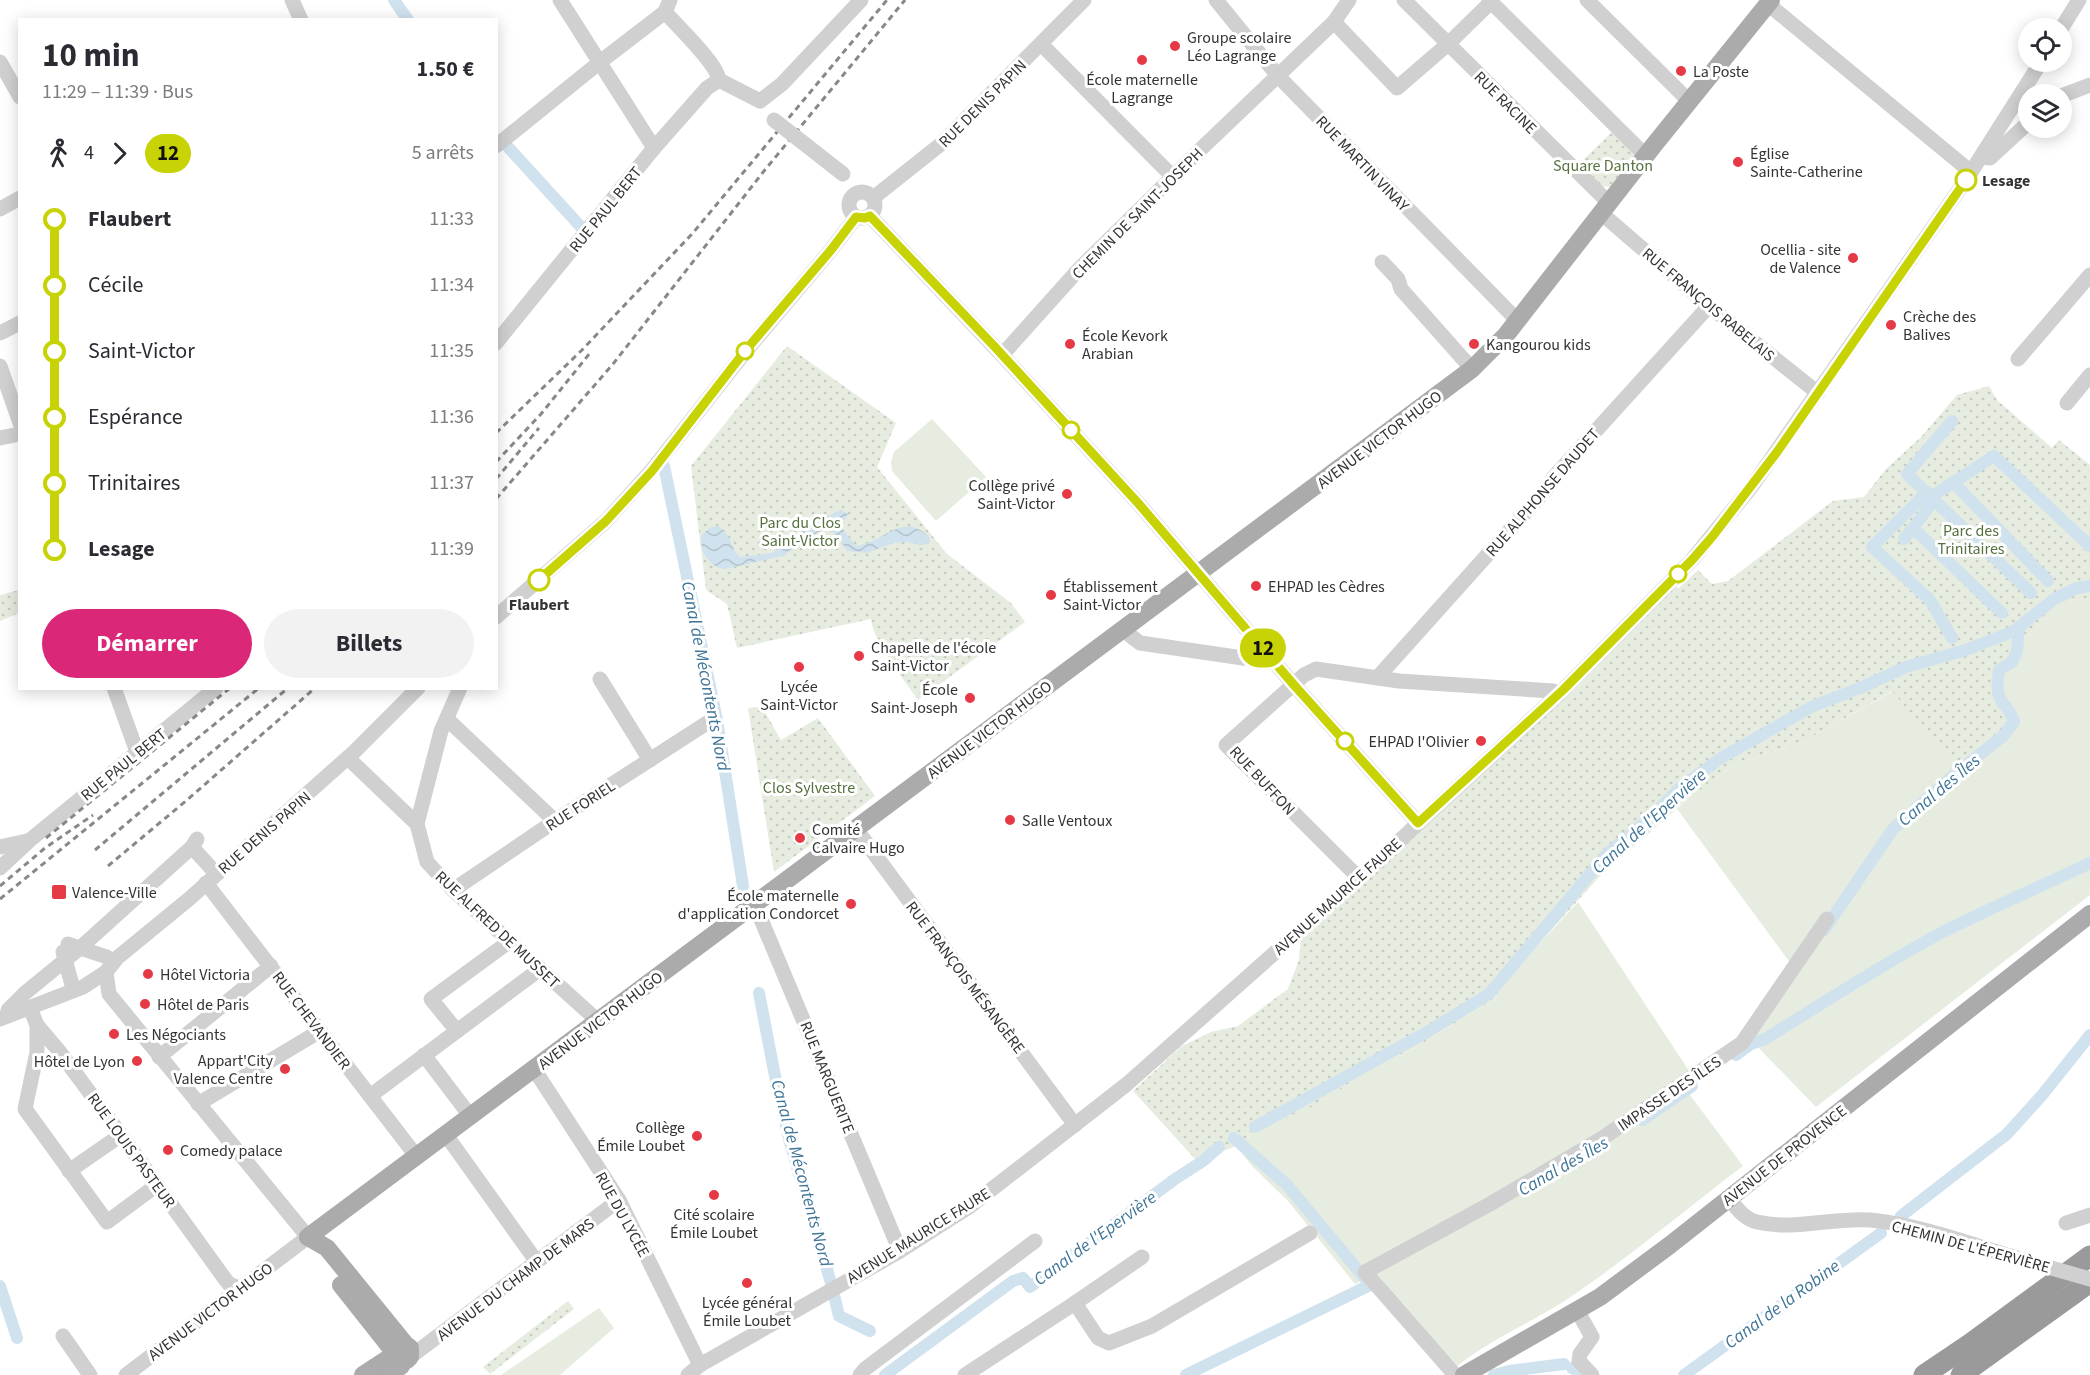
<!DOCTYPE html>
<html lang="fr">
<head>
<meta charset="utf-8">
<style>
  body { margin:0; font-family:"Source Sans 3",sans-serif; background:#f2f2f3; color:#2b2b33; height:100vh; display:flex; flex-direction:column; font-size:22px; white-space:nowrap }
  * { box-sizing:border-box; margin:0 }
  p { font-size:20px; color:#7c7c81 }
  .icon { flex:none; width:33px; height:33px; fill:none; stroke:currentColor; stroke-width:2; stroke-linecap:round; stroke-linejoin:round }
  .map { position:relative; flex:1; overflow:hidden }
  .details { position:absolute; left:18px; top:18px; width:480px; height:672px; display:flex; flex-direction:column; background:#fff; border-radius:0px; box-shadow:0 3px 15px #0003 }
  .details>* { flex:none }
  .badge { padding:0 12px; border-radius:20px; font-size:21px; line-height:39px }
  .buttons { position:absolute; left:2018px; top:18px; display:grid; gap:12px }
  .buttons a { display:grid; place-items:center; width:54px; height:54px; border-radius:50%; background:#fff; box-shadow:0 3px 15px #0003; font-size:30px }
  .map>.badge { position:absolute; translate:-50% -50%; box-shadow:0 0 0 3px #fff }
  .legs { display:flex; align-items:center; gap:9px; height:66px; padding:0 24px; font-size:20px }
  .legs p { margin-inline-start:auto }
  .headline { display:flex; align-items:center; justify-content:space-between; height:102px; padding:0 24px }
  h1 { font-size:33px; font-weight:700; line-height:45px }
  .button { display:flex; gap:12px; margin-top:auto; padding:12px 24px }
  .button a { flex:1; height:69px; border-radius:36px; background:#db2777; color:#fff; font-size:24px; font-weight:700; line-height:69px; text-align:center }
  .button a+a { background:#f2f2f3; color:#2b2b33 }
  ul { padding:0 24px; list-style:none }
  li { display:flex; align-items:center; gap:21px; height:66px; font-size:22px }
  li i { display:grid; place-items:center; width:9px; height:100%; margin:0 8px; background:currentColor }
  li i::after { content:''; width:15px; height:15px; margin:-8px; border:4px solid; border-radius:50%; background:#fff }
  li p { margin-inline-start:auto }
  li:first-child i { background:linear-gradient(#0000 50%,currentColor 0) }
  li:last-child i { background:linear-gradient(currentColor 50%,#0000 0) }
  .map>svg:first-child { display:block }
</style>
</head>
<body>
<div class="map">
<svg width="2090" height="1375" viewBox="0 0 2090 1375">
  <defs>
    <pattern id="park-dots" width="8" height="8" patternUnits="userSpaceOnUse" patternTransform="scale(1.5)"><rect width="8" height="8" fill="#e6ecdf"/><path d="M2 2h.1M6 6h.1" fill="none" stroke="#c6cbc0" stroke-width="1.8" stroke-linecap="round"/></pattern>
    <pattern id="water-waves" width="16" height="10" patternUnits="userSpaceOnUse" patternTransform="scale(1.5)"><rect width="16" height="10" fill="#cfe2ee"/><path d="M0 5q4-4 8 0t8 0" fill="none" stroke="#b2c2cd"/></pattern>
  </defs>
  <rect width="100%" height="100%" fill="#fff"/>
  <g fill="#e6ecdf">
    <polygon points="932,419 986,477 936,521 892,471 891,462 894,452"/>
    <polygon points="2090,598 2090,895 1816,1107 1750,1039 1791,964 1677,809 1690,797 1736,764 1801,743 1893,691 1962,772 1998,691 2003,670 2014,663 2025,637 2057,610 2067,602"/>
    <path d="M1578,902l119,181 -10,8 56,75c-57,43 -112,90 -171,130 -38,26 -81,42 -117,72l-78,-94 -22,10 -67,-83 -36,-35 -16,-20 13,-10 128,-71 36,-16 81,-50 16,-23z"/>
    <polygon points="599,1308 614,1328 560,1375 501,1375"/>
  </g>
  <g fill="url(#park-dots)">
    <polygon points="1614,130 1636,154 1610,187 1600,186 1576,167"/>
    <path d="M787,346l109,77 -19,44 70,87 64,49 14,19 -107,78c-14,-21 -45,-58 -47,-81l-134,29 -10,-44 -21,-14 -15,-124z"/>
    <polygon points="1989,386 1997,400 2052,448 2059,440 2090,465 2090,598 2067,602 2025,637 2014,663 2003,670 1998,691 2019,719 1962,773 1892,691 1801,743 1736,764 1690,797 1598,878 1510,976 1494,999 1413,1049 1377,1065 1318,1104 1249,1136 1236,1146 1197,1161 1133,1091 1182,1046 1211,1032 1238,1026 1288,989 1299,960 1301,938 1575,689 1675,587 1679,588 1698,570 1712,584 1728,581 1833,501 1864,497 1886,469 1921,437 1957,395"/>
    <polygon points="19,590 19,613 0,621 0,595"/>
    <polygon points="757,707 762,707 781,740 818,718 875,796 774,872 748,708"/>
    <polygon points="568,1301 574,1309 490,1374 483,1367"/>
  </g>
  <path fill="url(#water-waves)" d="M841,510l7,4 -8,12 16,20c31,-4 46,-36 74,-8l-1,5 -6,2 -17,-3 -13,1 -26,10 -20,-2c-7,-11 -12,-23 -26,-21l-38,26 -58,13c-16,-2 -27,-19 -23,-35l9,-7 7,-1c15,10 11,21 22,31l32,-4 45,-32z"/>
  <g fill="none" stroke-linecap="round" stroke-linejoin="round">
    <g stroke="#cfe2ee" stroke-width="12">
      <polyline points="394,0 408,20"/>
      <polyline points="508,147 581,227"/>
      <polyline points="1952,421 1907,474 2031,593"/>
      <polyline points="664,466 717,720 743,886"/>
      <polyline points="1953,482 2048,581"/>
      <polyline points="1927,492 1872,547 1930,600 1952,638"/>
      <polyline points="1931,497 1994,456 2090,546"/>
      <polyline points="1934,500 1913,528 2002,613"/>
      <polyline points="1904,539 1913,528"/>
      <path d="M1824,930l69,-101 63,-56 47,-37 11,-14c-4,-14 -12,-17 -15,-26 -3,-8 -1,-18 0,-26l13,-8 5,-11 2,-24"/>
      <polyline points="759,993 774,1071 789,1139 831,1283"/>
      <path d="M1736,1055l15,-11 14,-5c58,-36 116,-74 176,-106 49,-25 99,-46 149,-70"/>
      <polyline points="1642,1120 1692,1086"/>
      <polyline points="1255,1127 1427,1032 1489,994 1606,855 1650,818 1681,787 1721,758 1811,707 1860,688 1906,667 1966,650 2014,631 2054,599 2077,588 2090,586"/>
      <polyline points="1234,1138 1287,1185 1368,1282"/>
      <polyline points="1901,1216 2007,1134 2043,1094 2090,1035"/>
      <polyline points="0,1286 17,1338"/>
      <polyline points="834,1295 839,1316 870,1331"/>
      <polyline points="1572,1368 1584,1375"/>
      <polyline points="885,1375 1013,1281 1023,1278 1030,1287 1175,1179 1203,1161 1219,1147"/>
      <polyline points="1186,1375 1370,1285"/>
      <polyline points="1494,1375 1509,1371 1564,1364"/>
      <polyline points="1684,1375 1881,1233"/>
    </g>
    <g stroke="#d0d0d0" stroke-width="15">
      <polyline points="292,0 301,20"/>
      <polyline points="560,0 654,148"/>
      <polyline points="1216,0 1278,76 1517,320"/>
      <polyline points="1404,0 1609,203"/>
      <polyline points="1489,0 1646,156"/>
      <polyline points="1587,0 1689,101"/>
      <polyline points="1768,4 1971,172"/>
      <path d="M665,12c12,14 52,51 54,68"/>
      <polyline points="1334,22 1397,88 1448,44 1491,2"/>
      <polyline points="2061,29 2079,0"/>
      <polyline points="1041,44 1173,177"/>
      <polyline points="0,62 20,97"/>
      <polyline points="719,80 760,101"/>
      <polyline points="2061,96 2090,85"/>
      <polyline points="760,101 782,84 861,0"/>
      <polyline points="496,146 600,62 665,12 670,0"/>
      <polyline points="1982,157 1990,158 2028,123"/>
      <circle cx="862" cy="205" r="13"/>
      <polyline points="873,198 941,144 1084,0"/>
      <polyline points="0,209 20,198"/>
      <polyline points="1601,213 1709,306 1818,393"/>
      <polyline points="870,216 1002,355 1138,503 1294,685 1418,823"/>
      <polyline points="1382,262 1398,279 1401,289 1472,369"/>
      <polyline points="0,333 20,323"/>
      <polyline points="496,343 654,148 707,88 719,80"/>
      <polyline points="1002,355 1080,268 1204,146 1334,22 1349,0"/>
      <polyline points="2018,359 2090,275"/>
      <polyline points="0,366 20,423"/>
      <polyline points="2067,403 2090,375"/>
      <polyline points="0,438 20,434"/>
      <polyline points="496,617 606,521 652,470 745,352 831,250 856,217"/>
      <polyline points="1123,630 1140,643 1250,659 1258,658 1265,651"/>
      <polyline points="1377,678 1551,484 1553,478 1709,306"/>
      <polyline points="600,679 650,760"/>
      <polyline points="114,688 137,752"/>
      <polyline points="460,688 441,731 417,824 427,862 453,890 598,1021"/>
      <polyline points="447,719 555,821"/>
      <polyline points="348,758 417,824"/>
      <polyline points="856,829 1075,1125"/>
      <polyline points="0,847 27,841"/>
      <polyline points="192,847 211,868"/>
      <polyline points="0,868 30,840 216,688"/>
      <polyline points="1359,878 1226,745 1304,675 1316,669 1399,681 1553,691 1558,695"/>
      <polyline points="206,883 417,1157"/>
      <polyline points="453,890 555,821 710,721"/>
      <polyline points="755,905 900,1251"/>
      <polyline points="68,944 107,957"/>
      <polyline points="63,952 72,985"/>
      <polyline points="106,972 109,994 308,1237 126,1375"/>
      <polyline points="30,1008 37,1025 59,1051 121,1135 225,1279 229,1284 239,1288"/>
      <polyline points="8,1010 25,993 80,948 192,847 197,839"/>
      <polyline points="0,1019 83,987 106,972 117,958 189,899 354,752 418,688"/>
      <polyline points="37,1025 37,1052 25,1109 107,1222 157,1185"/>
      <polyline points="457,1031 431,999 510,941"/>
      <polyline points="424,1055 471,1117"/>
      <polyline points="159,1057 271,966"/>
      <polyline points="534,1069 619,1200 700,1365"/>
      <polyline points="370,1096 540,969"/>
      <polyline points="198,1104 320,1031"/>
      <polyline points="446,1135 537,1262"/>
      <polyline points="69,1171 121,1135"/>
      <path d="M1729,1199c8,9 15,20 28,23 38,9 76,-5 114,-2 51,5 107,27 156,41"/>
      <polyline points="2066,1223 2090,1215"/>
      <polyline points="1075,1303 1142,1257"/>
      <polyline points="1577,1310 1592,1337 1580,1354 1579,1361 1592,1375"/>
      <polyline points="63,1336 90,1375"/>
      <polyline points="410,1357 619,1200"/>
      <polyline points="688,1375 700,1365 900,1251 969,1207 1127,1084 1359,878 1563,690 1692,560 1752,486 1966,180 2041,62"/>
      <polyline points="860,1375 865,1369 1035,1241"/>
      <polyline points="965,1375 1075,1303 1098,1338 1109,1343 1152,1326 1310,1233"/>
      <polyline points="1455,1375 1365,1272 1490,1204 1601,1139 1742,1043 1827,919"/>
    </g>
    <g stroke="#ababab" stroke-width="18">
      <polyline points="308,1237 1472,369 1506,335 1654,145 1771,0"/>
      <polyline points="308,1237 327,1248 405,1344 410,1348 410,1357 407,1360 400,1361 396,1357 395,1350 398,1346 405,1344"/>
      <polyline points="341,1285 394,1352"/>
      <polyline points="363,1375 395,1354"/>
      <polyline points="387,1375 401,1366 403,1361"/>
      <polyline points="1464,1375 1600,1297 1670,1245 2090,914"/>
    </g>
    <g stroke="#9a9a9a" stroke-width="21">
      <polyline points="1924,1375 1970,1344 2090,1256"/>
      <polyline points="1961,1375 2090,1282"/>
    </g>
    <g stroke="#888" stroke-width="3" stroke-dasharray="6 4.5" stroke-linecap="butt">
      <polyline points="496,433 582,350 692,234 887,0"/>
      <polyline points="496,462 541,414 590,353"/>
      <polyline points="496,479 539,428"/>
      <polyline points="496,499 613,364 764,171 905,0"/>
      <polyline points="46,838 230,688"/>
      <polyline points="95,850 288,688"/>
      <polyline points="108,866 187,800 315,688"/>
      <polyline points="0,886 45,848 93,815"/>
      <polyline points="0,899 259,688"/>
    </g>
    <g stroke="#d0d0d0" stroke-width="15">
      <polyline points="774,120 843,174"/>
      <polyline points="2027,1261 2090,1279"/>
    </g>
  </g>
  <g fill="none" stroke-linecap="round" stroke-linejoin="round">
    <g stroke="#fff" stroke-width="14">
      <polyline id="line-1" points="539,580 606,521 652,471 745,351 831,250 856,217 865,218 870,216 994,346 1138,503 1294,685 1418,823 1563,690 1692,560 1712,537 1777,452 1966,180"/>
    </g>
    <use href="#line-1" stroke="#c7d304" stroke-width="9"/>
  </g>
  <g fill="#e63946" stroke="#fff" stroke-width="2">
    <circle cx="1175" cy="46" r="6"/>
    <circle cx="1142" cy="60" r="6"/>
    <circle cx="1681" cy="71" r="6"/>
    <circle cx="1738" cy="162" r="6"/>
    <circle cx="1853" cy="258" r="6"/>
    <circle cx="1891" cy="325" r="6"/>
    <circle cx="1070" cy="344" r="6"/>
    <circle cx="1474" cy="344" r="6"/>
    <circle cx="1067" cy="494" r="6"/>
    <circle cx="1256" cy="586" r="6"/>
    <circle cx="1051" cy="595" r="6"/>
    <circle cx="859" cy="656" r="6"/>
    <circle cx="799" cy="667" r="6"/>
    <circle cx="970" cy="698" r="6"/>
    <circle cx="1481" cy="741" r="6"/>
    <circle cx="1010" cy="820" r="6"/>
    <circle cx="800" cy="838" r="6"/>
    <rect x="51" y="884" width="16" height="16" rx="3"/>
    <circle cx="851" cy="904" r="6"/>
    <circle cx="148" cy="974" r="6"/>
    <circle cx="145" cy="1004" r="6"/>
    <circle cx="114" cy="1034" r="6"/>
    <circle cx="137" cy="1061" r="6"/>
    <circle cx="285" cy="1069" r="6"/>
    <circle cx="697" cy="1136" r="6"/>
    <circle cx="168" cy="1150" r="6"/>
    <circle cx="714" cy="1195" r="6"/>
    <circle cx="747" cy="1283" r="6"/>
  </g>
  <g fill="#fff" stroke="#c7d304" stroke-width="3">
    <circle cx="1966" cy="180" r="10"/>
    <circle cx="745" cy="351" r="8"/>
    <circle cx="1071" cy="430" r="8"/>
    <circle cx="1678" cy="574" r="8"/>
    <circle cx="539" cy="580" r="10"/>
    <circle cx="1345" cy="741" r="8"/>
  </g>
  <g text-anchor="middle" stroke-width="6" stroke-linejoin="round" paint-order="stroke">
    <g font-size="16" fill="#333" stroke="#fff" text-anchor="start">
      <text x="1187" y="43">Groupe scolaire<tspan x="1187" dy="18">Léo Lagrange</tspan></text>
      <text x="1693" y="77">La Poste</text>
      <text x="1142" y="85" text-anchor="middle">École maternelle<tspan x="1142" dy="18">Lagrange</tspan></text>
      <text x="1750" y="159">Église<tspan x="1750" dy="18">Sainte-Catherine</tspan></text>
      <text x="1841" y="255" text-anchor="end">Ocellia - site<tspan x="1841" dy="18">de Valence</tspan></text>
      <text x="1903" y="322">Crèche des<tspan x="1903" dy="18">Balives</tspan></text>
      <text x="1082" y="341">École Kevork<tspan x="1082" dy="18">Arabian</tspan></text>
      <text x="1486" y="350">Kangourou kids</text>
      <text x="1055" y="491" text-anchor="end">Collège privé<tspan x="1055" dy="18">Saint-Victor</tspan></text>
      <text x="1063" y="592">Établissement<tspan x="1063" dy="18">Saint-Victor</tspan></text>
      <text x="1268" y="592">EHPAD les Cèdres</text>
      <text x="871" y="653">Chapelle de l'école<tspan x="871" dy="18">Saint-Victor</tspan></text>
      <text x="799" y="692" text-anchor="middle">Lycée<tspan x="799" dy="18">Saint-Victor</tspan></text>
      <text x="958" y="695" text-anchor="end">École<tspan x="958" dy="18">Saint-Joseph</tspan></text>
      <text x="1469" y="747" text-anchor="end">EHPAD l'Olivier</text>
      <text x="1022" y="826">Salle Ventoux</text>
      <text x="812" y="835">Comité<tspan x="812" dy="18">Calvaire Hugo</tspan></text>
      <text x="72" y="898">Valence-Ville</text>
      <text x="839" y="901" text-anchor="end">École maternelle<tspan x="839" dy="18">d'application Condorcet</tspan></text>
      <text x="160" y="980">Hôtel Victoria</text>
      <text x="157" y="1010">Hôtel de Paris</text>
      <text x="126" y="1040">Les Négociants</text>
      <text x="273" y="1066" text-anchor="end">Appart'City<tspan x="273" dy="18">Valence Centre</tspan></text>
      <text x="125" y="1067" text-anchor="end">Hôtel de Lyon</text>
      <text x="685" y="1133" text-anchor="end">Collège<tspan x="685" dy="18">Émile Loubet</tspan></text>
      <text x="180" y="1156">Comedy palace</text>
      <text x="714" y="1220" text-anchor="middle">Cité scolaire<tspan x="714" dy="18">Émile Loubet</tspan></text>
      <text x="747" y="1308" text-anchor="middle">Lycée général<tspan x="747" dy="18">Émile Loubet</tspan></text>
    </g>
    <g font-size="16" fill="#333" stroke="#fff">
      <text transform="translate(1506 102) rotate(45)" y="6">RUE RACINE</text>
      <text transform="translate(982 103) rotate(-45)" y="6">RUE DENIS PAPIN</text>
      <text transform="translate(1363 163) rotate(46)" y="6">RUE MARTIN VINAY</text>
      <text transform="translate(605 209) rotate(-51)" y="6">RUE PAUL BERT</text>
      <text transform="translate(1137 213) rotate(-45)" y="6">CHEMIN DE SAINT-JOSEPH</text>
      <text transform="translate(1709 304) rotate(40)" y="6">RUE FRANÇOIS RABELAIS</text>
      <text transform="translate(1379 439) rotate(-37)" y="6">AVENUE VICTOR HUGO</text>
      <text transform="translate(1542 492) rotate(-49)" y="6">RUE ALPHONSE DAUDET</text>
      <text transform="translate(989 729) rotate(-37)" y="6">AVENUE VICTOR HUGO</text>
      <text transform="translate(123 764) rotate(-39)" y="6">RUE PAUL BERT</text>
      <text transform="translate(1263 780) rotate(47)" y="6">RUE BUFFON</text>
      <text transform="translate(580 805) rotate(-33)" y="6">RUE FORIEL</text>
      <text transform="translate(264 832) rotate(-41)" y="6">RUE DENIS PAPIN</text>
      <text transform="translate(1337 896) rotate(-42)" y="6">AVENUE MAURICE FAURE</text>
      <text transform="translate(498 929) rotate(43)" y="6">RUE ALFRED DE MUSSET</text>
      <text transform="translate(966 977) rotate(53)" y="6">RUE FRANÇOIS MÉSANGÈRE</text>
      <text transform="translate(312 1020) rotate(53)" y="6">RUE CHEVANDIER</text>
      <text transform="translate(600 1020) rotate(-37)" y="6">AVENUE VICTOR HUGO</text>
      <text transform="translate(828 1077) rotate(68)" y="6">RUE MARGUERITE</text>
      <text transform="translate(1669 1093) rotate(-34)" y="6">IMPASSE DES ÎLES</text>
      <text transform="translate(132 1150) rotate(54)" y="6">RUE LOUIS PASTEUR</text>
      <text transform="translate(1784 1155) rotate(-38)" y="6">AVENUE DE PROVENCE</text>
      <text transform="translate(623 1214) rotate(61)" y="6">RUE DU LYCÉE</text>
      <text transform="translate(918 1235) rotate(-32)" y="6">AVENUE MAURICE FAURE</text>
      <text transform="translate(1971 1246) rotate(15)" y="6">CHEMIN DE L'ÉPERVIÈRE</text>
      <text transform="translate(515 1279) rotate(-37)" y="6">AVENUE DU CHAMP DE MARS</text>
      <text transform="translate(210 1311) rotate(-37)" y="6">AVENUE VICTOR HUGO</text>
    </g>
    <g font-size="16" fill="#56703f" stroke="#fff">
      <text x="1603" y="171">Square Danton</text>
      <text x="800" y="528">Parc du Clos<tspan x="800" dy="18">Saint-Victor</tspan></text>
      <text x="1971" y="536">Parc des<tspan x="1971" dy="18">Trinitaires</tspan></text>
      <text x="809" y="793">Clos Sylvestre</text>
    </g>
    <g font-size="16" font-weight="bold" fill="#333" stroke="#fff" text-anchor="start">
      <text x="1982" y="186">Lesage</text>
      <text x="539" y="610" text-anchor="middle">Flaubert</text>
    </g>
    <g font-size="18" font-style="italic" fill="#3f7597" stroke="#fff">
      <text transform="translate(706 676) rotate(79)" y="6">Canal de Mécontents Nord</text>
      <text transform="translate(1939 790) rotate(-40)" y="6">Canal des Îles</text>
      <text transform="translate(1649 821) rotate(-42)" y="6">Canal de l'Epervière</text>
      <text transform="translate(1563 1166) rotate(-30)" y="6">Canal des Îles</text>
      <text transform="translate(802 1173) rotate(75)" y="6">Canal de Mécontents Nord</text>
      <text transform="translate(1095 1238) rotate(-36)" y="6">Canal de l'Epervière</text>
      <text transform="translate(1782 1304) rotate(-36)" y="6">Canal de la Robine</text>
    </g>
  </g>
</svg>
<div class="buttons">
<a><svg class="icon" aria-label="locate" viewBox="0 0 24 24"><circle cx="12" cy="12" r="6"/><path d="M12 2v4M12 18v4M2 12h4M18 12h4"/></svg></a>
<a><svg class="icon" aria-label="layers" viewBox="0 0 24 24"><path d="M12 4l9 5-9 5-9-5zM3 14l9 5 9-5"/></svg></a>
</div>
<b class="badge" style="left:1263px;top:648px;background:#c7d304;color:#111">12</b>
<section class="details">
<div class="headline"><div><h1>10 min</h1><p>11:29 – 11:39 · Bus</p></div><b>1.50 €</b></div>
<div class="legs"><svg class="icon" aria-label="walk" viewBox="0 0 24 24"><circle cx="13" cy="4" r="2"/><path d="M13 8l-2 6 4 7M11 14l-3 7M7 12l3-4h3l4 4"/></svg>4<svg class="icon" aria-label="forward" viewBox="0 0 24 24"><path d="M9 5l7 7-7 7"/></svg><b class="badge" style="background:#c7d304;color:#111">12</b><p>5 arrêts</p></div>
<ul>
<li><i style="color:#c7d304"></i><b>Flaubert</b><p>11:33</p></li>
<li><i style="color:#c7d304"></i><span>Cécile</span><p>11:34</p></li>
<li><i style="color:#c7d304"></i><span>Saint-Victor</span><p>11:35</p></li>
<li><i style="color:#c7d304"></i><span>Espérance</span><p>11:36</p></li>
<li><i style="color:#c7d304"></i><span>Trinitaires</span><p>11:37</p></li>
<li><i style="color:#c7d304"></i><b>Lesage</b><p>11:39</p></li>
</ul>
<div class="button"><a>Démarrer</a><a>Billets</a></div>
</section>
</div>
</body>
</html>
